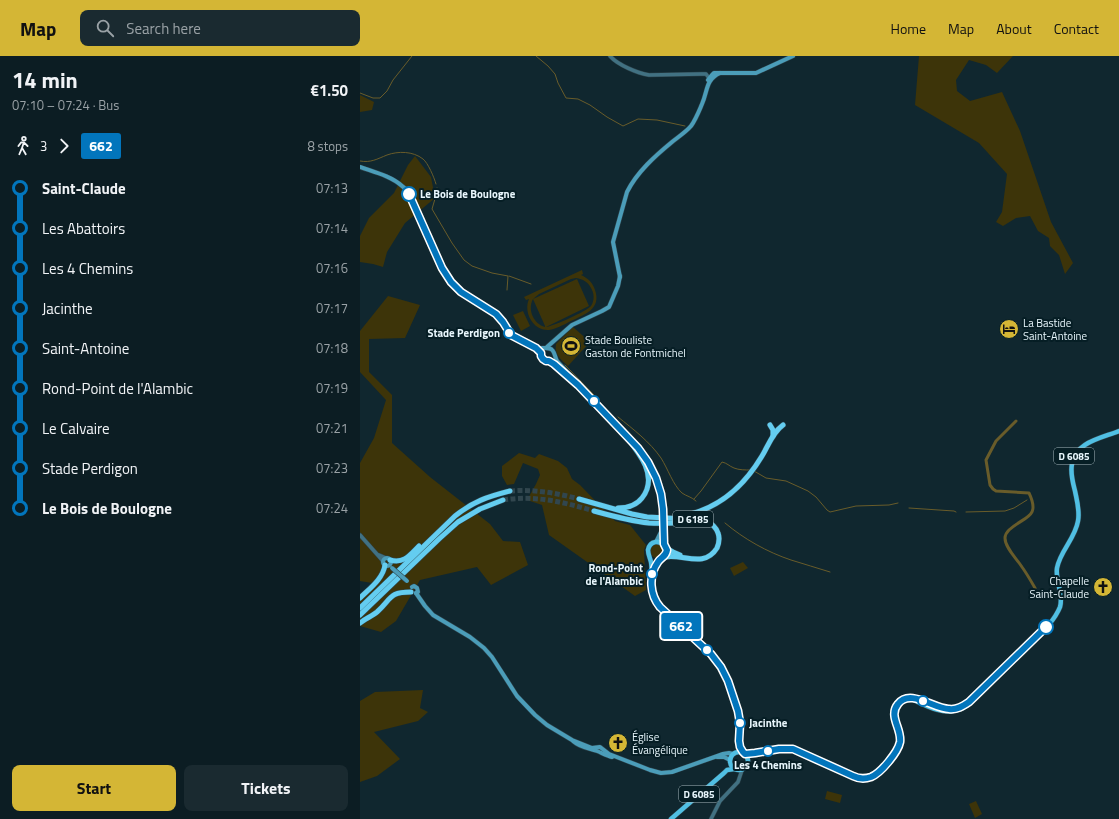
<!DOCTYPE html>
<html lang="en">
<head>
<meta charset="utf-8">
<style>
  body { margin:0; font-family:"Titillium Web",sans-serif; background:#1a2a30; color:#f1f3f6; height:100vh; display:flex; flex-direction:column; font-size:15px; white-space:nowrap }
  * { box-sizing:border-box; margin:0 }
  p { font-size:13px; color:#9aa2a6 }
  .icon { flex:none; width:22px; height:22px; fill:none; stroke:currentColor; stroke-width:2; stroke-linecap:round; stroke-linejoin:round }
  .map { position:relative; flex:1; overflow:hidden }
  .panel { display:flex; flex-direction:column; background:#0c1d23; width:360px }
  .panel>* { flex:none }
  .badge { padding:0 8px; border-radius:3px; font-size:14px; line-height:26px }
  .map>.badge { position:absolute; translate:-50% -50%; box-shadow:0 0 0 2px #fff }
  .legs { display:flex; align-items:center; gap:6px; height:44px; padding:0 12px; font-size:13px }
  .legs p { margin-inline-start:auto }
  .head { display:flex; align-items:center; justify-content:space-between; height:68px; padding:0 12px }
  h1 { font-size:22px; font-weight:700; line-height:30px }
  .primary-button { display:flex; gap:8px; margin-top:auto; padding:8px 12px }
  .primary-button a { flex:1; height:46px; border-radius:8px; background:#d4b635; color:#111; font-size:16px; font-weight:700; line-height:46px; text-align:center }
  .primary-button a+a { background:#1a2a30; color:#f1f3f6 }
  ul { padding:0 12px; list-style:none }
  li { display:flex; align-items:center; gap:14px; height:40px; font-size:15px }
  li i { display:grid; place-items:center; width:6px; height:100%; margin:0 5px; background:currentColor }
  li i::after { content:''; width:10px; height:10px; margin:-5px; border:3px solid; border-radius:50%; background:#0c1d23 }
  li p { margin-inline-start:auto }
  li:first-child i { background:linear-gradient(#0000 50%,currentColor 0) }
  li:last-child i { background:linear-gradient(currentColor 50%,#0000 0) }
  header { display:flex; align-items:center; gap:24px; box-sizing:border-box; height:56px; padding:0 20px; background:#d4b635; color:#111 }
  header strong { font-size:19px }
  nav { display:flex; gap:22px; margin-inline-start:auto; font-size:14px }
  .search { width:280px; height:36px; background:#1a2a30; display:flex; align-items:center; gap:10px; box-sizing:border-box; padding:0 14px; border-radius:8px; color:#9aa2a6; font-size:15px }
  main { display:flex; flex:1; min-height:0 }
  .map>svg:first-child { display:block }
</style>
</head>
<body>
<header>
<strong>Map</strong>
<div class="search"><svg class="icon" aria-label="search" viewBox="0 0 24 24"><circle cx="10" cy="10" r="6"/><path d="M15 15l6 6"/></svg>Search here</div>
<nav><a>Home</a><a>Map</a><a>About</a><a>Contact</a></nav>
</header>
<main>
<section class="panel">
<div class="head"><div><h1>14 min</h1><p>07:10 – 07:24 · Bus</p></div><b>€1.50</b></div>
<div class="legs"><svg class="icon" aria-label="walk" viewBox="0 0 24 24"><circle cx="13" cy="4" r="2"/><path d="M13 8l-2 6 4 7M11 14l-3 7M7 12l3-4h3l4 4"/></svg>3<svg class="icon" aria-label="forward" viewBox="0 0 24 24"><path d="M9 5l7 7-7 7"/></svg><b class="badge" style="background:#0275bc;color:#fff">662</b><p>8 stops</p></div>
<ul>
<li><i style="color:#0275bc"></i><b>Saint-Claude</b><p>07:13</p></li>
<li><i style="color:#0275bc"></i><span>Les Abattoirs</span><p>07:14</p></li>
<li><i style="color:#0275bc"></i><span>Les 4 Chemins</span><p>07:16</p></li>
<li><i style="color:#0275bc"></i><span>Jacinthe</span><p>07:17</p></li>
<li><i style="color:#0275bc"></i><span>Saint-Antoine</span><p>07:18</p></li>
<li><i style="color:#0275bc"></i><span>Rond-Point de l'Alambic</span><p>07:19</p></li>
<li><i style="color:#0275bc"></i><span>Le Calvaire</span><p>07:21</p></li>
<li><i style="color:#0275bc"></i><span>Stade Perdigon</span><p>07:23</p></li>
<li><i style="color:#0275bc"></i><b>Le Bois de Boulogne</b><p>07:24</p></li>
</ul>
<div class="primary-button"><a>Start</a><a>Tickets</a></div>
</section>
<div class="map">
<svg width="759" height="763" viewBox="0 0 759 763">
  <rect width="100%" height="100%" fill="#10272f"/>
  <g fill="#3d3409" fill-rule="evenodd">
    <polygon points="559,0 653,0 637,17 626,9 609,4 596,24 597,35 610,45 642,36 660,75 691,166 713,207 705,218 699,199 690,190 689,182 678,175 670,160 656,162 643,170 636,166 642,156 647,118 619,87 555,49"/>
    <polygon points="0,39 14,46 12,54 0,56"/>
    <polygon points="55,100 71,121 75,142 45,167 27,196 23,211 13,208 0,206 0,180 9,162 34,137 48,109"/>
    <path d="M222,214l1,4 -2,1c7,3 12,8 14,15 7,20 -12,25 -26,32 -6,3 -13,7 -20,8 -16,1 -26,-18 -20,-31l-3,1 -2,-3zM216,222c7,1 12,4 15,10 3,5 4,12 0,18 -4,5 -37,20 -45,21l43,-21 -12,-27 -44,20 6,-5 32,-15zM173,243l12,27v1c-11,-3 -18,-17 -12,-28z"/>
    <polygon points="28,240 60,249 45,282 9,283 9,316 32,339 32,387 70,421 130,468 143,485 160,486 168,509 131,529 117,511 60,524 36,565 21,576 0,570 0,542 12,527 0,525 0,407 14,382 26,344 0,316 0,275"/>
    <polygon points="163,255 170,270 161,275 153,259"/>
    <path d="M213,271l17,15 -22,24c-7,-6 -14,-12 -12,-22z"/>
    <polygon points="159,397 175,402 179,398 198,405 207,412 212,423 220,429 255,465 270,469 286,489 284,494 286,534 275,540 189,479 182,449 167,444 176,428 180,419 178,413 163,407 154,428 147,429 142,420 142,410"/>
    <circle cx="297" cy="495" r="7"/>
    <polygon points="383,506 388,512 374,520 370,512"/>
    <polygon points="63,634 60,652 68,656 58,665 14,676 40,703 17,720 0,726 0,645 15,636"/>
    <polygon points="467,735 482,739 480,747 465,743"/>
    <polygon points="616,745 622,758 615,762 609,748"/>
  </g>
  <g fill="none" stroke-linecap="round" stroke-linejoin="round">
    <g stroke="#695c2a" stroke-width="1">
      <polyline points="176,0 188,10 195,18 198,27 206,42 218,43 230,49 247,61 263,70 278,63 297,64 325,70"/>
      <polyline points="0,37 13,42 20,42 27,35 33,24 52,0"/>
      <path d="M0,105c11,2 17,-2 27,-6 11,-4 26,-4 36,4 5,4 11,18 13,25"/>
      <polyline points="77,132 77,136 72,153 92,187 104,204 112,210 132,217 148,220 147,234"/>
      <polyline points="149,220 171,228"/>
      <polyline points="205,309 234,339"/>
      <path d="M258,361c15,12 32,25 43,41 7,11 12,27 21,35 4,3 10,4 14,8"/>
      <polyline points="394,415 406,422 426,425 448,435 456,441 467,454 470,456 496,450 529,449 538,447"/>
      <path d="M334,443l7,-8 21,-29c5,1 7,4 12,6 5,2 11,2 17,2"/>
      <polyline points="549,452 594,455 596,456"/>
      <polyline points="606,456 645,455 654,452 667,444"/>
      <path d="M365,467c19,16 42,29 66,37 13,4 26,8 39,12"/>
    </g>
    <path stroke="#695c2a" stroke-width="3" d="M656,365l-20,20 -10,19 4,25 3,4 3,2 33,2c12,25 -5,23 -20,37 -2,2 -4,4 -4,8 0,10 12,21 17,29 5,7 9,14 13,21"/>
    <g stroke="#31464e" stroke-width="5" stroke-dasharray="5 2.5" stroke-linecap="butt">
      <path d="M150,435c23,-2 47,2 69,8"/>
      <path d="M143,444c33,-5 60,2 91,11"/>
    </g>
    <g stroke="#2e444c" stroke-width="4.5">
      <g id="tertiary">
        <path d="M250,0c8,9 27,17 39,19l52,-1h5l3,4"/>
        <polyline points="0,479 23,505"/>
        <polyline points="19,499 26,502"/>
        <polyline points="351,763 360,745 378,726 382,714"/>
      </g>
    </g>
    <g stroke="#2e444c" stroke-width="5">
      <g id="secondary">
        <polyline points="348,24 352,19 354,17 396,17 433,0"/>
        <path d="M0,111c14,5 31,9 42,19 5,3 7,8 10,13l30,69 14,20 40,26 7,8 8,13 25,13 5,5"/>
        <path d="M260,221l-7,-35 14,-50c10,-20 28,-36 45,-50 6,-5 14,-10 19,-16 5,-7 8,-15 11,-22 6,-13 3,-24 18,-31"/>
        <polyline points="187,291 212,269 242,255 249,251 258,230 260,220"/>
        <path d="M177,292c5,1 13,-2 16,3 2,3 2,6 4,10l64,69"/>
        <path d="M181,295c0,3 -1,4 0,7 2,4 6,2 9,3 6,2 11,9 16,13"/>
        <path d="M275,389c17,18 25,41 28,64"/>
        <polyline points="303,471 304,488"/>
        <polyline points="296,486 302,474"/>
        <circle cx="27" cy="506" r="4"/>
        <polyline points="52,531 54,530 57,532 58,536 56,537"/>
        <polyline points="56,537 65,550 73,559 110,581 124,592 132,601 157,640 175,659 187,669 212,684 232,692 240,691 249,698 290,714 301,717 312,716 363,698 369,697 373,698"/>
        <path d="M213,685c8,7 16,7 24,10 5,2 10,5 15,6"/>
        <polyline points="357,701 364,701 370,704"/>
      </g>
    </g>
    <g stroke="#2e444c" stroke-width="5.5">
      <g id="primary">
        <path d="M292,521c1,-4 2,-9 4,-12 5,-8 14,-8 9,-19 -5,-6 -15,-6 -17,4 0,4 2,8 3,12 2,11 -1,23 2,35 1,4 4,7 7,10 12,11 24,22 36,34 9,8 19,16 25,27 8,12 14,28 17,43 3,13 -4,30 5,41"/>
        <path d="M550,642c16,8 35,19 53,10 12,-9 22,-21 33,-31 11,-11 22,-22 33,-32 11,-11 25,-23 31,-38 4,-13 -5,-26 -3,-39 3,-17 18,-29 21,-47 2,-10 -1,-20 -3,-30 -2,-8 -5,-18 -3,-27 3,-22 30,-26 47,-33"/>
        <circle cx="379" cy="705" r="9"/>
        <path d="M385,698l34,-5h14l60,27c5,2 10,3 15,2 11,-3 31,-26 32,-37 2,-14 -13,-27 -1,-39 4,-3 9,-4 14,-4"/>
        <polyline points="311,763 364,717 367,714 374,713"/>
      </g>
    </g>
    <g stroke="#2e444c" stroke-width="6">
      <g id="trunk">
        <polyline points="410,369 413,374 413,380"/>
        <path d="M219,443l53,15 15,3 58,3c6,3 11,7 13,13 2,5 1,10 -1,15 -13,21 -35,5 -52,9"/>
        <path d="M258,452c10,0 18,-2 24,-10 19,-24 -8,-51 -22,-69"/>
        <path d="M234,455c18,5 36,10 55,12 14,1 28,0 43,-1"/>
        <path d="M316,461c8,-2 16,-3 24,-6 28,-10 47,-30 62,-55 6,-10 11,-24 21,-31"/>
        <polyline points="306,492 313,496 320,499"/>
        <path d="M30,504c14,4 20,-5 29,-14"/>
        <path d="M0,542c9,-9 23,-19 25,-33"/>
        <path d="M0,552l95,-92c19,-15 32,-19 55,-25"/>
        <polyline points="0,559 79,483 98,466 120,453 143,444"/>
        <path d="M0,567c5,-4 12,-7 17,-11 15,-13 11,-20 34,-20"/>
      </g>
    </g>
    <use href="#tertiary" stroke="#417182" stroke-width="3.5"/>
    <use href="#secondary" stroke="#4b9db9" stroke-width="4"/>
    <use href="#primary" stroke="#50bfe3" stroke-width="4.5"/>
    <use href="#trunk" stroke="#64cdf0" stroke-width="5"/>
    <g stroke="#2e444c" stroke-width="5" stroke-linecap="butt">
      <g id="secondary-bridge">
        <polyline points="303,471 303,453"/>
        <polyline points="32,512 47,525"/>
      </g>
    </g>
    <use href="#secondary-bridge" stroke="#4b9db9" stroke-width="4"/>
  </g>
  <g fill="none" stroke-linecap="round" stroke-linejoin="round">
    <g stroke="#fff" stroke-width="9">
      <path id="line-1" d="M49,138l33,74 9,14 10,10 35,22 7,8 8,13 25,13 5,5v3l2,3 3,2h3l5,3 24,21 60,63 10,14 8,16 5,16 2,15 1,35 3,6c-1,7 -6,7 -9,12 -10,14 -8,33 2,45l51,47 10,13 7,14 10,30 2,12 -1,18 1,6 3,5 2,2 10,-1 24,-4h14l60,27c6,3 12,3 18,1 10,-4 27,-25 29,-35 2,-13 -12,-26 -2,-38 12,-16 36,5 51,5 8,1 14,-3 20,-7l77,-75"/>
    </g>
    <use href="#line-1" stroke="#0275bc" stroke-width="6"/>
  </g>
  <defs>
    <g id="hotel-disc" transform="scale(1)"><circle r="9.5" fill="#d4b635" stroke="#061e25"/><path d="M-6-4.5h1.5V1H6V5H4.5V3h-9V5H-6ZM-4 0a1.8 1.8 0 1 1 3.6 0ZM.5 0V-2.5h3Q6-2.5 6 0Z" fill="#111"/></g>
    <g id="stadium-disc" transform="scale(1)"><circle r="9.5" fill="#d4b635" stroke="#061e25"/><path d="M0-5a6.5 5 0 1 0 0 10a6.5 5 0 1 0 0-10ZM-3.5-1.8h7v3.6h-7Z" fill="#111"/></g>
    <g id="church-disc" transform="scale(1)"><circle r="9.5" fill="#d4b635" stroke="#061e25"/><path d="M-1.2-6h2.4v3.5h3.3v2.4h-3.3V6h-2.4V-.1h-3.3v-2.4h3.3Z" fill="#111"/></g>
  </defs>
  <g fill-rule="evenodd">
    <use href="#hotel-disc" x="649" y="273"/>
    <use href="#stadium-disc" x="211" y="290"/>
    <use href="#church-disc" x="743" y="531"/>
    <use href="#church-disc" x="258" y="687"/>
  </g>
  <g fill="#fff" stroke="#0275bc" stroke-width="2">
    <circle cx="49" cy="138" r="7"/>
    <circle cx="149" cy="277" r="5"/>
    <circle cx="234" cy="345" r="5"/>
    <circle cx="292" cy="518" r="5"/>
    <circle cx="686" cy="571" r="7"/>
    <circle cx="347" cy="594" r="5"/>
    <circle cx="563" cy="645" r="5"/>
    <circle cx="380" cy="667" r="5"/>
    <circle cx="408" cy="695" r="5"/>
  </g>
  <g text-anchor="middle" stroke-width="4" stroke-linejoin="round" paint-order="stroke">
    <g fill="#061e25" stroke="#a5b6bc" stroke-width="1">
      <rect x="694" y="392" width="40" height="16" rx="3"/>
      <rect x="313" y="455" width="40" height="16" rx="3"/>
      <rect x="319" y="730" width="40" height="16" rx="3"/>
    </g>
    <g font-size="10" font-weight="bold" fill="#e9f7fd">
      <text x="714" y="404">D 6085</text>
      <text x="333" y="467">D 6185</text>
      <text x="339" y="742">D 6085</text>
    </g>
    <g font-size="11" font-weight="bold" fill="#e9f7fd" stroke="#061e25" text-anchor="start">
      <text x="60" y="142">Le Bois de Boulogne</text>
      <text x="140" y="281" text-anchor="end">Stade Perdigon</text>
      <text x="283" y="516" text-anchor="end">Rond-Point<tspan x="283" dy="13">de l'Alambic</tspan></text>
      <text x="389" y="671">Jacinthe</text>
      <text x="408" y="713" text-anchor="middle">Les 4 Chemins</text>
    </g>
    <g font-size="11" fill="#e9f7fd" stroke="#061e25" text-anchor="start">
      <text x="663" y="271">La Bastide<tspan x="663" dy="13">Saint-Antoine</tspan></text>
      <text x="225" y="288">Stade Bouliste<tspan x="225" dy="13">Gaston de Fontmichel</tspan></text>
      <text x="729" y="529" text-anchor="end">Chapelle<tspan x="729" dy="13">Saint-Claude</tspan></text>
      <text x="272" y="685">Église<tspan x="272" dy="13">Évangélique</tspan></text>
    </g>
  </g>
</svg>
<b class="badge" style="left:321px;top:570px;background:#0275bc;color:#fff">662</b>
</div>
</main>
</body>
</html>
